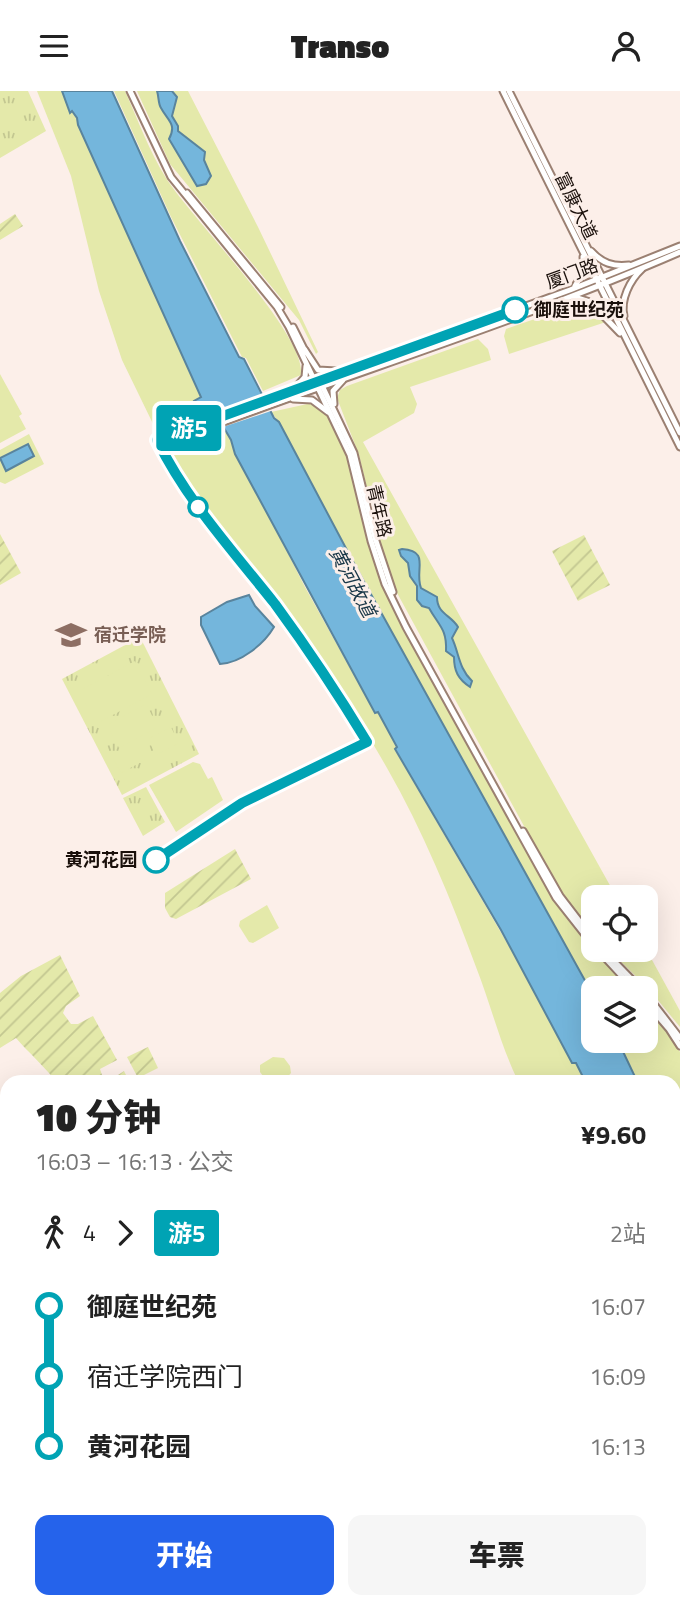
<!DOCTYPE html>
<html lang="zh">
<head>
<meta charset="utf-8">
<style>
  body { margin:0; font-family:"Titillium Web","Noto Sans SC",sans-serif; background:#f6f6f6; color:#222; height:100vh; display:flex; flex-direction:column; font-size:26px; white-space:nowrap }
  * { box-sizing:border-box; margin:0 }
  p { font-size:23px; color:#767676 }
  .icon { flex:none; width:38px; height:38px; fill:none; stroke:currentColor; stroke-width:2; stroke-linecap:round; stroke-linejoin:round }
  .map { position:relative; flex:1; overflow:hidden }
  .side { position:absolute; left:0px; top:984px; width:681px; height:534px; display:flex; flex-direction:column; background:#fff; border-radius:21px 21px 0 0; box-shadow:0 7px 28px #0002 }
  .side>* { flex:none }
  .badge { padding:0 14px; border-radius:5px; font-size:24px; line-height:46px }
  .controls { position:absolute; left:581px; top:794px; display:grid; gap:14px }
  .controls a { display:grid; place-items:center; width:77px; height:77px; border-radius:14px; background:#fff; box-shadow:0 7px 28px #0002; font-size:35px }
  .map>.badge { position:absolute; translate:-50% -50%; box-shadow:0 0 0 4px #fff }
  .legs { display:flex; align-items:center; gap:10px; height:77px; padding:0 35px; font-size:23px }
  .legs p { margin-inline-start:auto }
  .summary { display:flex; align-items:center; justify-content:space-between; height:119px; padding:0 35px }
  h1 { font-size:38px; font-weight:800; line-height:52px }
  .cta { display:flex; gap:14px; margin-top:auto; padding:14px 35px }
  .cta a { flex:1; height:80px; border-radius:14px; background:#2563eb; color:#fff; font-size:28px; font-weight:800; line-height:80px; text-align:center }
  .cta a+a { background:#f6f6f6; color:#222 }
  ul { padding:0 35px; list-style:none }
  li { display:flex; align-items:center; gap:24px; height:70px; font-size:26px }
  li i { display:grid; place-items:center; width:10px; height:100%; margin:0 9px; background:currentColor }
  li i::after { content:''; width:18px; height:18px; margin:-9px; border:5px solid; border-radius:50%; background:#fff }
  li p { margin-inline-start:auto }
  li:first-child i { background:linear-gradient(#0000 50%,currentColor 0) }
  li:last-child i { background:linear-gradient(currentColor 50%,#0000 0) }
  header { display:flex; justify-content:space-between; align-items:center; height:91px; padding:0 35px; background:#fff; font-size:32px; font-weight:800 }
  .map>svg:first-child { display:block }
</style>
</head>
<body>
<header><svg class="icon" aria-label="menu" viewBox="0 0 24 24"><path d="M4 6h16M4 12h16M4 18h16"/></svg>Transo<svg class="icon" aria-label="person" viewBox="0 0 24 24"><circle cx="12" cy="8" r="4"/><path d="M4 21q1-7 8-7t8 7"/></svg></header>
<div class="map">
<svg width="680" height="1517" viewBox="0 0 680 1517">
  <defs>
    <pattern id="grass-tufts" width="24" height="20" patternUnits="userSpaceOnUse" patternTransform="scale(1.75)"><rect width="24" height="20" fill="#e4e9aa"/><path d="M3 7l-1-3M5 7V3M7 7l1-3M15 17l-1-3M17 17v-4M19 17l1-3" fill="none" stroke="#c3c791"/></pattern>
    <pattern id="garden-furrows" width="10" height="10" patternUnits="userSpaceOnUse" patternTransform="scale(1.75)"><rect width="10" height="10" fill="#e4e9aa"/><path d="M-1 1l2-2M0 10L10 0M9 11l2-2" fill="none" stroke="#c3c791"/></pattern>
  </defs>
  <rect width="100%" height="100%" fill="#fcefe9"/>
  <g fill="url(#grass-tufts)">
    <polygon points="0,0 28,0 46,40 0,67"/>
    <polygon points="140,546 199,663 122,704 62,588"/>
    <polygon points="146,696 165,731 143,745 123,707"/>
  </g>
  <g fill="#e4e9aa">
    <polygon points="37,0 62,0 70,21 72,20 77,27 78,34 201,307 194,310 197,316 207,311 216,324 166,343 161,344 157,341 122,269 99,200 71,85"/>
    <path d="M114,0h11c13,29 24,60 41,87 25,40 141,157 135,197l-38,16 -17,-33 -4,-1 -71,-140z"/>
    <polygon points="137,0 188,0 258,136 318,261 316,263 299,229 170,73"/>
    <path d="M578,213c12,0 20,9 28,18l-97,32 -5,-18 2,-7z"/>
    <polygon points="478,248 488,258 491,269 410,296 417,313 414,322 363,351 617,807 593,807 593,842 567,810 549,781 396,500 382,459 359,364 337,307 340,299 347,295"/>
    <polygon points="0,283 22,323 19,325 26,338 0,352"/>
    <polygon points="312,312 325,321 346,362 370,460 388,505 554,809 583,848 632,898 593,898 593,904 357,478 279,331 271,321"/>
    <path d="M225,338l80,158 70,126 3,-2 20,37 -3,2 129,222 47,90h5l9,19h-67c-18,-37 -27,-76 -42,-114 -25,-68 -53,-136 -89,-199 -29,-51 -60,-101 -96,-147 -18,-24 -39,-46 -58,-70 -22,-29 -42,-60 -62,-92l-1,-5 4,-8z"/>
    <polygon points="29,343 44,373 5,393 0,391 0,359"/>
    <polygon points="135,570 152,603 96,633 79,600"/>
    <polygon points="146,613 158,636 119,657 107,634"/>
    <polygon points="171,636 179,652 156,664 148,648"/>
    <polygon points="137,655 145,669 121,682 113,667"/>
    <polygon points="193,671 200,673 208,688 212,686 223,709 176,741 149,694"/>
    <polygon points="267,814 279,837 253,852 249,851 239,835 240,830"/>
    <polygon points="646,858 680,920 680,936 648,897 609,859"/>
    <polygon points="646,913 671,945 680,961 680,1024 674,1027 674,990 637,990 618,950 646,950"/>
    <polygon points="273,966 284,967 290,975 291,982 284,990 263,985 260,981 260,974"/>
    <polygon points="0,1080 7,1088 7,1142 0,1150"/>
    <polygon points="674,1163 680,1174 680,1204 674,1195"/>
  </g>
  <g fill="url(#garden-furrows)">
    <polygon points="15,123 23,135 0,149 0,133"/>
    <polygon points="0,443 21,482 0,494"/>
    <polygon points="584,444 610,494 578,510 552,460"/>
    <polygon points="235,758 251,788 176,828 170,826 165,817 165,802"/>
    <path d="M60,864l20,41 -14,10 -3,7 8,11h7l15,-8 24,44 -17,9 3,9 6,3 15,-10 5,10h-76l1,-2c-12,-15 -25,-26 -38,-41l-16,10v-55l21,-17z"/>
    <polygon points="148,956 158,977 138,987 127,966"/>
  </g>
  <g fill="#74b6dc" stroke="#59849d" stroke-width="2">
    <polygon points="62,0 112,0 180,150 239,266 244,268 274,327 279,331 357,478 593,904 593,950 618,950 637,990 585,990 576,972 572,972 501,839 395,658 397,656 378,621 375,622 235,363 231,349 210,313 207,312 197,317 194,310 201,306 78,34 77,27 72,20 70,22"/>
    <path d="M157,0h15l5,6 -5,19 6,10v5l27,21 -1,8 7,16 -5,8 -9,2 -28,-47c8,-15 -1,-18 -8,-31 -3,-5 -2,-11 -4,-17z"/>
    <polygon points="28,353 34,365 6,380 0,367"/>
    <path d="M402,458c29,2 12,21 19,39l16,9c0,17 14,18 21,30l-6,11c7,15 7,31 20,43l-2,6c-12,-8 -16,-16 -16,-30l-8,-6c1,-22 -7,-25 -17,-43l-7,-2 -5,-6v-14l-7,-10 -2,-13 -7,-7 -2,-6z"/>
    <path d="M249,504l6,11 19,21c-10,17 -33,36 -54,37l-19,-39v-8l26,-15z"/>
    <polygon points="674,1067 680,1079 680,1174 674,1163"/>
  </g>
  <polygon fill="#fcefe9" points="266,303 274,319 220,337 211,323"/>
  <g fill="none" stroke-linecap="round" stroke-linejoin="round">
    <g stroke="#9b8072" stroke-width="9">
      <g id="minor">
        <polyline points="130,0 171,86 277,216 289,236 350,364 371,450 385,493 406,536 556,807 593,854"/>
        <polyline points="503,0 680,356"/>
        <polyline points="509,0 680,342"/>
        <polyline points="187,102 281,216"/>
        <path d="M591,160c11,12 22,16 38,14"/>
        <polyline points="575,195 584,180 583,166"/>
        <polyline points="574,206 590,211 620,242"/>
        <path d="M624,225c-4,-16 6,-36 18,-47"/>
        <polyline points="293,236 306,262"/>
        <polyline points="305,259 318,279 336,280"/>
        <polyline points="318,286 354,362 375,447 393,501"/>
        <polyline points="296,296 305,286 306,275"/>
        <polyline points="293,308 312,309 328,321"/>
        <polyline points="334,313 333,300 343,289"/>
        <polyline points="157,349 570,199 680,155"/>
        <path d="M160,355c172,-67 350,-120 520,-194"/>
        <polyline points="523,740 560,805 593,848"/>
        <polyline points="598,859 634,898"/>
        <polyline points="603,859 641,898"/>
        <polyline points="646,903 680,947"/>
        <polyline points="646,911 669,938 680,955"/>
        <polyline points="0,1159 7,1151"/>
        <polyline points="250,1517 258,1510"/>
      </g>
    </g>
    <g stroke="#975117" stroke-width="10">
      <g id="major">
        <polyline points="674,1037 680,1034"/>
        <polyline points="674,1044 680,1041"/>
        <polyline points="0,1056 7,1063"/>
        <polyline points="0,1065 7,1073"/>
        <polyline points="0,1454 7,1450"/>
        <polyline points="0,1461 7,1457"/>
        <polyline points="95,1510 99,1517"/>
        <polyline points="102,1510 106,1517"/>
        <polyline points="413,1510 419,1517"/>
        <polyline points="422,1510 428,1517"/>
      </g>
    </g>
    <use href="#minor" stroke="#fff" stroke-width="5"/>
    <use href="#major" stroke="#e9ac78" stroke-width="6"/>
  </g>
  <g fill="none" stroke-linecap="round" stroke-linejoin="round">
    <g stroke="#fff" stroke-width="16">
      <path id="line-1" d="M156,769l86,-57 125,-61c-29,-48 -59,-93 -92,-138 -42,-53 -88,-103 -118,-164l358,-130"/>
    </g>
    <use href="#line-1" stroke="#00a3b4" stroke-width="10"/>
  </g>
  <defs>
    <g id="university-bare" transform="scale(2.415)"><path d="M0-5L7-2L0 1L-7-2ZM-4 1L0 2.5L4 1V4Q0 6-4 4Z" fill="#8d6e63" stroke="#fcefe9" stroke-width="2.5" paint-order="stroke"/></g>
  </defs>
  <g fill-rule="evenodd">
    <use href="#university-bare" x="71" y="544"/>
  </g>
  <g fill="#fff" stroke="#00a3b4" stroke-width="3.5">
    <circle cx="515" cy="219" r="12"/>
    <circle cx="198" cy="416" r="9"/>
    <circle cx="156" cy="769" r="12"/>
  </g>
  <g text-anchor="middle" stroke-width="6" stroke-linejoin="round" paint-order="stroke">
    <g font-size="18" fill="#1a100b" stroke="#fcefe9">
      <text transform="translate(576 115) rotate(64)" y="6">富康大道</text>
      <text transform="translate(572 183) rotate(-20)" y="6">厦门路</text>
      <text transform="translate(379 420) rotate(77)" y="6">青年路</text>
    </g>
    <g font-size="18" font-weight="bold" fill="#1a100b" stroke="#fcefe9" text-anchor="start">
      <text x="534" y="225">御庭世纪苑</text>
      <text x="137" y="775" text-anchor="end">黄河花园</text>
    </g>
    <g font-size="18" font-weight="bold" fill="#785e54" stroke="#fcefe9" text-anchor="start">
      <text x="94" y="550">宿迁学院</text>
    </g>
    <g font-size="19" font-style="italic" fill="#183647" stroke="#fcefe9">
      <text transform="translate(353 491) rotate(62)" y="7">黄河故道</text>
    </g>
  </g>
</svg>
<div class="controls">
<a><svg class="icon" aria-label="locate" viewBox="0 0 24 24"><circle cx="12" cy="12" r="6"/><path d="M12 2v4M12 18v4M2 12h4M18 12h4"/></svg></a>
<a><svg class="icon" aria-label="layers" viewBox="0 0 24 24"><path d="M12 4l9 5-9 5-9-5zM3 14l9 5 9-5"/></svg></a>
</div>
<b class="badge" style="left:189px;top:337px;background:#00a3b4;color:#fff">游5</b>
<section class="side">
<div class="summary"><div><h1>10 分钟</h1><p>16:03 – 16:13 · 公交</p></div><b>¥9.60</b></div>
<div class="legs"><svg class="icon" aria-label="walk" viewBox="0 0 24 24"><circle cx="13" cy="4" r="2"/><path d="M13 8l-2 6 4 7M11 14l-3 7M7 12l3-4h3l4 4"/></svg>4<svg class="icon" aria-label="forward" viewBox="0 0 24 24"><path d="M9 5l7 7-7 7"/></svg><b class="badge" style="background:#00a3b4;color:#fff">游5</b><p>2站</p></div>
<ul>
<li><i style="color:#00a3b4"></i><b>御庭世纪苑</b><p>16:07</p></li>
<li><i style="color:#00a3b4"></i><span>宿迁学院西门</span><p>16:09</p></li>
<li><i style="color:#00a3b4"></i><b>黄河花园</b><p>16:13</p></li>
</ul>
<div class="cta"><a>开始</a><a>车票</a></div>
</section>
</div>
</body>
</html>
